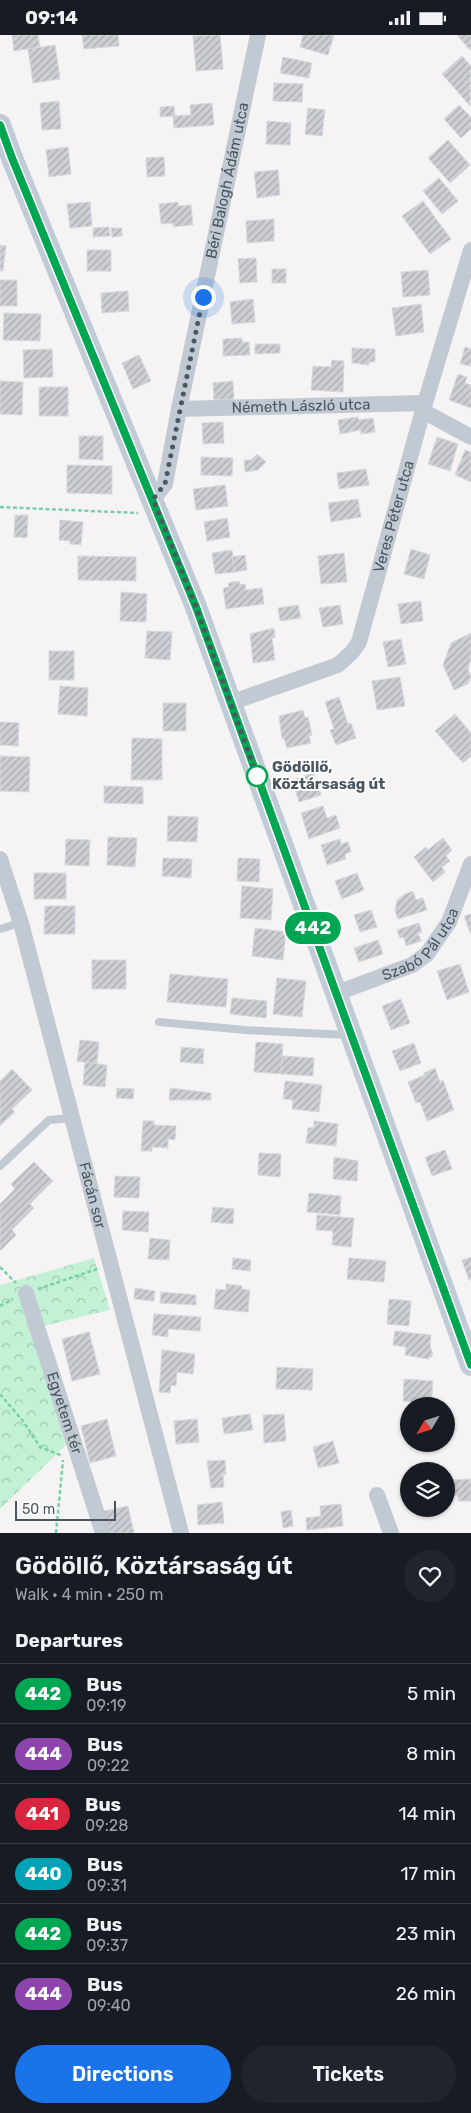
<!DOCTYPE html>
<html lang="en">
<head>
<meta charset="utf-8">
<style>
  body { margin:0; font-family:Rubik,sans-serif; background:#20242c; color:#f1f3f6; height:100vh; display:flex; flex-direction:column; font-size:19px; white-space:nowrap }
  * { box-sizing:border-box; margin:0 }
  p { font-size:16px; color:#9ea1a6 }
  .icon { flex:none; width:28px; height:28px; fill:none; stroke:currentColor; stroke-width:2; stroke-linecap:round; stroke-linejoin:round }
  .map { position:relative; height:1498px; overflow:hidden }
  .drawer { display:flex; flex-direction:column; background:#171b24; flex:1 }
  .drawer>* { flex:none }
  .badge { padding:0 10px; border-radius:16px; font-size:18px; line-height:32px }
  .needle { width:32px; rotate:232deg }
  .tools { position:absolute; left:400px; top:1362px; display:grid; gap:10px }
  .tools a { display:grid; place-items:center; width:55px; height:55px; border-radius:50%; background:#171b24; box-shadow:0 1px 4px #0004; font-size:25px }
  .scale { position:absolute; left:15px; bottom:12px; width:101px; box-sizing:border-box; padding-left:5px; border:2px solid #4a5661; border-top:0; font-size:14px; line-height:18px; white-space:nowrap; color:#4a5661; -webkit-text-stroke:4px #fff; paint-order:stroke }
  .you { position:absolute; width:25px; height:25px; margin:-12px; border:4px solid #fff; border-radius:50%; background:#1a73e8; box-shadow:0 0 0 8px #1a73e833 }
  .map>.badge { position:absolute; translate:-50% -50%; box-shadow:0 0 0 2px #fff }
  h2 { padding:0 15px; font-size:19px; line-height:45px }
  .round { display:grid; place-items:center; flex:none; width:52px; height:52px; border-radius:26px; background:#20242c }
  .headline { display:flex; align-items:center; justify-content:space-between; height:85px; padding:0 15px }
  h1 { font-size:24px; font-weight:600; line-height:38px }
  .button { display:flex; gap:10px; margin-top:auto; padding:10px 15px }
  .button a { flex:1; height:58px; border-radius:30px; background:#1a73e8; color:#fff; font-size:20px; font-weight:600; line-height:58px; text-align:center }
  .button a+a { background:#20242c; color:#f1f3f6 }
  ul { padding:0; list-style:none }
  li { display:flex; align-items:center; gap:15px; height:60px; padding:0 15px; border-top:1px solid #363941 }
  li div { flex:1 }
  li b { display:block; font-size:19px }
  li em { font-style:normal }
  li .badge { min-width:55px; font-weight:700; text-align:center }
  .status { display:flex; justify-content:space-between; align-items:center; height:35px; padding:0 25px; background:#171b24; direction:ltr }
  .status svg { height:14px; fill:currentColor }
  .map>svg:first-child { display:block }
</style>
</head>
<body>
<div class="status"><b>09:14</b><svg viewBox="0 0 49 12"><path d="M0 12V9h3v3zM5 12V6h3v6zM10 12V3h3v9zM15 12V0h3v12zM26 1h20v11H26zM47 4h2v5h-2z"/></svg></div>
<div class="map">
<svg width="471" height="1498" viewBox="0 0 471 1498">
  <defs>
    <pattern id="forest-crowns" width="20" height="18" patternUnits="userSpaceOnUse" patternTransform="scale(1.25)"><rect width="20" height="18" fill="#c3f1d5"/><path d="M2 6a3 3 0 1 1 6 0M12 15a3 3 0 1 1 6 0" fill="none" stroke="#a0c6b0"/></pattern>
    <pattern id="building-hatch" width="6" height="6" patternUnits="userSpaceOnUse" patternTransform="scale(1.25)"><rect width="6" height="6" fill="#cdcfd5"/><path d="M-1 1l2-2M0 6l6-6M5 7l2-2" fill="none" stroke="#a8abb0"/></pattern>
  </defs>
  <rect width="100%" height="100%" fill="#f5f3f3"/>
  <polygon fill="url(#forest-crowns)" points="94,1223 110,1275 35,1293 71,1405 0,1474 0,1250"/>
  <g fill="url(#building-hatch)" stroke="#d7d9de">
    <polygon points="12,0 38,0 40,12 14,16"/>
    <polygon points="82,0 118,0 119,11 84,14"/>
    <polygon points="220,0 223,34 196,36 193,1"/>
    <polygon points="303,0 334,0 328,20 300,12"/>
    <polygon points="457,0 471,0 471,16"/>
    <polygon points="55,10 60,44 33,48 28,14"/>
    <polygon points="462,21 471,31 470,71 442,39"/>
    <polygon points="283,22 312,28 309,43 280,38"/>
    <polygon points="274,48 303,49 302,67 273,66"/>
    <polygon points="59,66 61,94 42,95 40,68"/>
    <polygon points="212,68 214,90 174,93 173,81 191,80 190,70"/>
    <polygon points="459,70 471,82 471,94 461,103 444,84"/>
    <polygon points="174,71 175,81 160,82 160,72"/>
    <polygon points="308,73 325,75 322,101 305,99"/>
    <polygon points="267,86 291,88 290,110 266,109"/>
    <polygon points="448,105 470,130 450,148 428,123"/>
    <polygon points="68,112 71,139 49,142 46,115"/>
    <polygon points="164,122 165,141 147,142 146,123"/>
    <polygon points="278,135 280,160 257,163 254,137"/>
    <polygon points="439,143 458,166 442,179 423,156"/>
    <polygon points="423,166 451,204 430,219 402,181"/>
    <polygon points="90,167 92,191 70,193 67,169"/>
    <polygon points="178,167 178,171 191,170 193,190 173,192 173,188 161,189 159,169"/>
    <polygon points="274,184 274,206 247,208 246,186"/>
    <polygon points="109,192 110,201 93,202 93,193"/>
    <polygon points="111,193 122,193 122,201 112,202"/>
    <polygon points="0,210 6,211 3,236 0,236"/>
    <rect x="87" y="215" width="24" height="21"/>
    <polygon points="256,223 257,247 240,248 238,224"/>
    <rect x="272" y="234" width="14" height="14"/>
    <polygon points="428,235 430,260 403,262 401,237"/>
    <rect x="0" y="245" width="17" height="26"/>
    <polygon points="128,256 129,276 102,278 101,258"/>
    <polygon points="253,264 255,287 232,289 230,267"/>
    <polygon points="421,269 424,297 396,301 392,273"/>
    <polygon points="4,278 41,279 40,306 3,305"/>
    <polygon points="242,303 242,307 249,307 250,320 223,321 223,304"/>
    <polygon points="255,309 280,309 280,318 255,319"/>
    <polygon points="465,312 471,314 471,331 460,329"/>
    <polygon points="352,313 375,314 375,327 369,327 369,330 352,328"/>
    <polygon points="52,314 53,342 24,343 23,315"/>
    <polygon points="139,320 151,346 133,354 122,328"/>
    <polygon points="332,325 344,326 343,357 311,355 313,331 331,332"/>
    <polygon points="458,339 467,342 465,348 471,350 471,373 449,365"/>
    <polygon points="0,346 23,347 22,380 0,379"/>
    <polygon points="233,346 234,364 214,365 213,348"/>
    <rect x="39" y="352" width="29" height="29"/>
    <polygon points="358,382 359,385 373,383 375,397 361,399 361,395 340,399 338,385"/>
    <polygon points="223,387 224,408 203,409 202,388"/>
    <polygon points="79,401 103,401 103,425 79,424"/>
    <polygon points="437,402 458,409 450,436 428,429"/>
    <polygon points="465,415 471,417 471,447 455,440"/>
    <polygon points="257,419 266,427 258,435 245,437 244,425 251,425"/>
    <polygon points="201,422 233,423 232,441 201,440"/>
    <polygon points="67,430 112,431 112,459 67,458"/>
    <polygon points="366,434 369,450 339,454 337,438"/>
    <polygon points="225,450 228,471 196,475 193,454"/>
    <polygon points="358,464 361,482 331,487 328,468"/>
    <polygon points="15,480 28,480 27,503 14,502"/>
    <polygon points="227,483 230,502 207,506 204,487"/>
    <polygon points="60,485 83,487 81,510 70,509 70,506 59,505"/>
    <polygon points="411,514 430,520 424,544 404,539"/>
    <polygon points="232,515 235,537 215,539 212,518"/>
    <polygon points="344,518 347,547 321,549 318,521"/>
    <polygon points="245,520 247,535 235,537 232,522"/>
    <polygon points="78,521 136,522 136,546 78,545"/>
    <polygon points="239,546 240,550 245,549 246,555 262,553 264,569 226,574 223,553 229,552 228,548"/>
    <polygon points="121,557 147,559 146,587 120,586"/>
    <polygon points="421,566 423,586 401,589 398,569"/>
    <polygon points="298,570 301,583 280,586 278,573"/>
    <polygon points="340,570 343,589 323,592 319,573"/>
    <polygon points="274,593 275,602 272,603 275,625 253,628 250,599"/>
    <polygon points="147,596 172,597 170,625 145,623"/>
    <polygon points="471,598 471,623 468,634 471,642 468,649 454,655 443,630 451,608"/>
    <polygon points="401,604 406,629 388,632 383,607"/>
    <rect x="49" y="616" width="25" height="29"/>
    <polygon points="400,642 405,671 377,675 372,646"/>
    <polygon points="60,651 88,653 87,681 58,679"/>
    <polygon points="339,662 348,689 351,688 356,703 336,710 330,695 334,694 325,667"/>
    <rect x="163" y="668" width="23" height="28"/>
    <polygon points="303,675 305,683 308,682 312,700 309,701 311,708 287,713 284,703 282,704 279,681"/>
    <polygon points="455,679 471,698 471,721 463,728 435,696"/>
    <polygon points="0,687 19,688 18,711 0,710"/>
    <polygon points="132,703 162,704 162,745 131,745"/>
    <polygon points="0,721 30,722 29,757 0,756"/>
    <polygon points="314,738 321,760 299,767 292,745"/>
    <polygon points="104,751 143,752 143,769 104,768"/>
    <polygon points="323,771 327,783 336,780 340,793 309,804 301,778"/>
    <polygon points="168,781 198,782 197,807 167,806"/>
    <polygon points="108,802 137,803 135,832 107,830"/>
    <polygon points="443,803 452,815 446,821 450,826 442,832 445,837 433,847 414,822 426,812 428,815"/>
    <polygon points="66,804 90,805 89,831 65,830"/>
    <polygon points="340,804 341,809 348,807 351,817 345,819 346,824 327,830 321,810"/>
    <polygon points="163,823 192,824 191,843 162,841"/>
    <polygon points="238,823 260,824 259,847 237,846"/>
    <rect x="34" y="838" width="32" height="26"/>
    <polygon points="357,838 364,855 342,864 335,846"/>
    <polygon points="242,851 273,854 271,885 240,883"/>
    <polygon points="413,856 416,865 423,863 427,875 398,884 395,876 397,865 405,859"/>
    <polygon points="45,871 75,871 75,899 44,899"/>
    <polygon points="371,875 377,892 360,897 354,880"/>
    <polygon points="471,879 471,900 464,881"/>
    <polygon points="419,888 422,897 418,898 421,906 406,911 404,902 400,903 397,895"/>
    <polygon points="255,893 286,897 283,925 252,921"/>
    <polygon points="378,905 383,919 359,927 354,913"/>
    <rect x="92" y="925" width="34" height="29"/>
    <polygon points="460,929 469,957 447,965 437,936"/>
    <polygon points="170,939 228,944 226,972 167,967"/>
    <polygon points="277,943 306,946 302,982 273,979"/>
    <polygon points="232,963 267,966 266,983 230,979"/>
    <polygon points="401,964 410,988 391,995 382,971"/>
    <polygon points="80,1005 99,1007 97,1029 77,1026"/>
    <polygon points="256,1007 283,1009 281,1039 254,1037"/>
    <polygon points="414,1008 421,1028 400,1036 392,1016"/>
    <polygon points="181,1012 204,1014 203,1029 180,1027"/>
    <polygon points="282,1021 314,1023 313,1041 281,1039"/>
    <polygon points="85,1027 107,1030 105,1052 83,1050"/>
    <polygon points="435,1033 440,1047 443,1045 454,1075 427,1086 420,1067 416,1068 408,1047 425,1040 424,1038"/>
    <polygon points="12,1034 32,1055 12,1074 15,1077 0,1091 0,1046"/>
    <polygon points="285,1046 322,1050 319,1077 292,1074 293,1065 283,1064"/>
    <polygon points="117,1053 134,1054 133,1064 116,1063"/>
    <polygon points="170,1053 211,1058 211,1065 169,1065"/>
    <polygon points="143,1086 154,1086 154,1090 176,1091 175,1105 168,1104 168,1113 152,1112 152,1116 141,1116"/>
    <polygon points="314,1086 338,1089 336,1111 306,1108 308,1093 314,1092"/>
    <polygon points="445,1115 452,1134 432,1141 425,1122"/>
    <polygon points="259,1118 281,1119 280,1142 258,1140"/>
    <polygon points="334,1122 358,1126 357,1146 333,1144"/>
    <polygon points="34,1127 53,1146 30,1169 34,1173 12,1195 16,1200 0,1216 0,1169 15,1154 11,1149"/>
    <polygon points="115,1141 140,1142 139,1163 114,1162"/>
    <polygon points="309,1158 341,1161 340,1180 307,1177"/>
    <polygon points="213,1172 234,1174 233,1189 211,1187"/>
    <polygon points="123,1176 149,1177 148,1197 122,1195"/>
    <polygon points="317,1180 354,1183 351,1212 332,1210 333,1196 316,1195"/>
    <polygon points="150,1203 170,1205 169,1225 148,1224"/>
    <polygon points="471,1222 471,1245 469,1245 462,1225"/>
    <polygon points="233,1223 251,1225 250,1236 232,1234"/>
    <polygon points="349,1223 386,1226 384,1247 347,1244"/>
    <polygon points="226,1249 242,1251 242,1254 250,1255 248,1277 214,1274 216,1254 226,1255"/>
    <polygon points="135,1253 155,1256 154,1266 134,1264"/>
    <polygon points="161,1257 196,1260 196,1270 160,1268"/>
    <polygon points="389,1264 411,1266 409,1291 387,1289"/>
    <polygon points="154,1279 201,1282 200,1296 168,1294 168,1302 152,1300"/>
    <polygon points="395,1296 431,1300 430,1311 433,1320 428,1324 405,1320 406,1312 393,1310"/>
    <polygon points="89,1297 100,1339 72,1346 62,1304"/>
    <polygon points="162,1315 195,1319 193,1339 177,1337 176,1351 171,1350 170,1358 159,1357"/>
    <polygon points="277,1332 313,1334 312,1355 276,1354"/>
    <polygon points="404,1344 433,1346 431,1368 403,1366"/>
    <polygon points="250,1379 253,1395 224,1399 222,1383"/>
    <polygon points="284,1379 286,1406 264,1408 263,1380"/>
    <polygon points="107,1384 116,1421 90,1428 81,1391"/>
    <polygon points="197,1384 199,1407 176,1409 174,1386"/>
    <polygon points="333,1406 339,1428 318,1433 313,1412"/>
    <polygon points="225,1425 226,1439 223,1440 224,1452 211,1453 207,1426"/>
    <polygon points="471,1444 471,1466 458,1466 458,1460 446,1461 446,1445"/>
    <polygon points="409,1450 409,1461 403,1461 401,1451"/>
    <polygon points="222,1467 224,1488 198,1490 197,1470"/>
    <polygon points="341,1469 343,1491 307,1495 306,1483 321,1481 320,1471"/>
    <polygon points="128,1471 134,1498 109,1498 104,1476"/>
    <polygon points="291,1475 293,1491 283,1493 281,1477"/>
  </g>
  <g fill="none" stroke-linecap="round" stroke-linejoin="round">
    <g stroke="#7ad0a6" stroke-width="2.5" stroke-dasharray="4 2.5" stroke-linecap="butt">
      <polyline points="0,472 138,478"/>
      <polyline points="0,1232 16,1248"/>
      <polyline points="38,1254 97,1234"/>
      <polyline points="0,1271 13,1264"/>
      <polyline points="0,1359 23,1386 40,1412 63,1421"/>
      <polyline points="56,1498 63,1425"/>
    </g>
    <g stroke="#c1cad2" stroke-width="8">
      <polyline points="0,894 21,888"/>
      <polyline points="159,987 245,995 348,1000"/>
      <polyline points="0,1131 49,1085 72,1083"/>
    </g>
    <g stroke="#c1cad2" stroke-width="16">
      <path id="s1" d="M179,374l246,-6"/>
      <polyline points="423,376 471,402"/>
      <path id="s2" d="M153,464l12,-15 14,-75 79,-374"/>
      <path id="s3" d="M230,668l108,-38 14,-13 7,-10 66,-239 46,-153"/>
      <path id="s4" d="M0,824l21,64 160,610"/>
      <path id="s5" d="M337,958l75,-28 15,-11 22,-32 22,-58"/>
      <path id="s6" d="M26,1258l77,240"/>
      <polyline points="377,1460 391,1498"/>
    </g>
    <polyline stroke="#c1cbd6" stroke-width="22" points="0,90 12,123 196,572 471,1330"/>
  </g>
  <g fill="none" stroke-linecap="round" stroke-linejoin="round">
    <g stroke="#fff" stroke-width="11">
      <polyline id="line" points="0,90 12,123 196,572 471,1330"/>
    </g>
    <use href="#line" stroke="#00a651" stroke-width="8"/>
    <polyline stroke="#4a5661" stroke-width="5" stroke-dasharray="0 9" points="203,262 165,449 153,464 196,572 257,741"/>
  </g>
  <circle fill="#fff" stroke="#00a651" stroke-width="2.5" cx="257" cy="741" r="10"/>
  <g text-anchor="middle" stroke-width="4" stroke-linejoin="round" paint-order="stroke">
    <g font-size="15" fill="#4a5661" stroke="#fff">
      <text dy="5" stroke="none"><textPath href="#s2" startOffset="329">Béri Balogh Ádám utca</textPath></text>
      <text dy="5" stroke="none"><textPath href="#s1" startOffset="122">Németh László utca</textPath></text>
      <text dy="5" stroke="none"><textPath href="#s3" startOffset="276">Veres Péter utca</textPath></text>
      <text dy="5" stroke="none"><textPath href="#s5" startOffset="100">Szabó Pál utca</textPath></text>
      <text dy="5" stroke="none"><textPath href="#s4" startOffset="349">Fácán sor</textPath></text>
      <text dy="5" stroke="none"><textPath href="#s6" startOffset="126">Egyetem tér</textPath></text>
    </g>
    <g font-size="15" font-weight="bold" fill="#4a5661" stroke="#fff" text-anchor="start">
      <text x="272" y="737">Gödöllő,<tspan x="272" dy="17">Köztársaság út</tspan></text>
    </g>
  </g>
</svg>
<div class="tools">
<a><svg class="needle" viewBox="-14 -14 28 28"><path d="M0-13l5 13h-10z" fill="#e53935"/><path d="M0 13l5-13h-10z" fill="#9ea1a6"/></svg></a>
<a><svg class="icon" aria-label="layers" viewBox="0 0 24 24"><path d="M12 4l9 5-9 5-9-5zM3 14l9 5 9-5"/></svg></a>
</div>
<div class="scale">50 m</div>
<div class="you" style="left:203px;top:262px"></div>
<b class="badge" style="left:313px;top:893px;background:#00a651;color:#fff">442</b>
</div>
<section class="drawer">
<div class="headline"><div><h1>Gödöllő, Köztársaság út</h1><p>Walk · 4 min · 250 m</p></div><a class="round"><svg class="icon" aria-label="heart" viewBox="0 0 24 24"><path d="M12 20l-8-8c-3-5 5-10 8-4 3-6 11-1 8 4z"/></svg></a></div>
<h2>Departures</h2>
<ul>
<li><span class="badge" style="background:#00a651;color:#fff">442</span><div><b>Bus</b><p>09:19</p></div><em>5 min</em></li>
<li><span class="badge" style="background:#8e44ad;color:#fff">444</span><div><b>Bus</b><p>09:22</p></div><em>8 min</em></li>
<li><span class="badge" style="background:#d7263d;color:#fff">441</span><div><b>Bus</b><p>09:28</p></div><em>14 min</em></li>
<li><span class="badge" style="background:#00a3b4;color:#fff">440</span><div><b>Bus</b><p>09:31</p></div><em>17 min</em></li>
<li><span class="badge" style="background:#00a651;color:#fff">442</span><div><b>Bus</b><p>09:37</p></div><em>23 min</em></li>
<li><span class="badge" style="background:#8e44ad;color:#fff">444</span><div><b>Bus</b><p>09:40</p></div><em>26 min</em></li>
</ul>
<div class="button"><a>Directions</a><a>Tickets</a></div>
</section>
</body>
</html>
